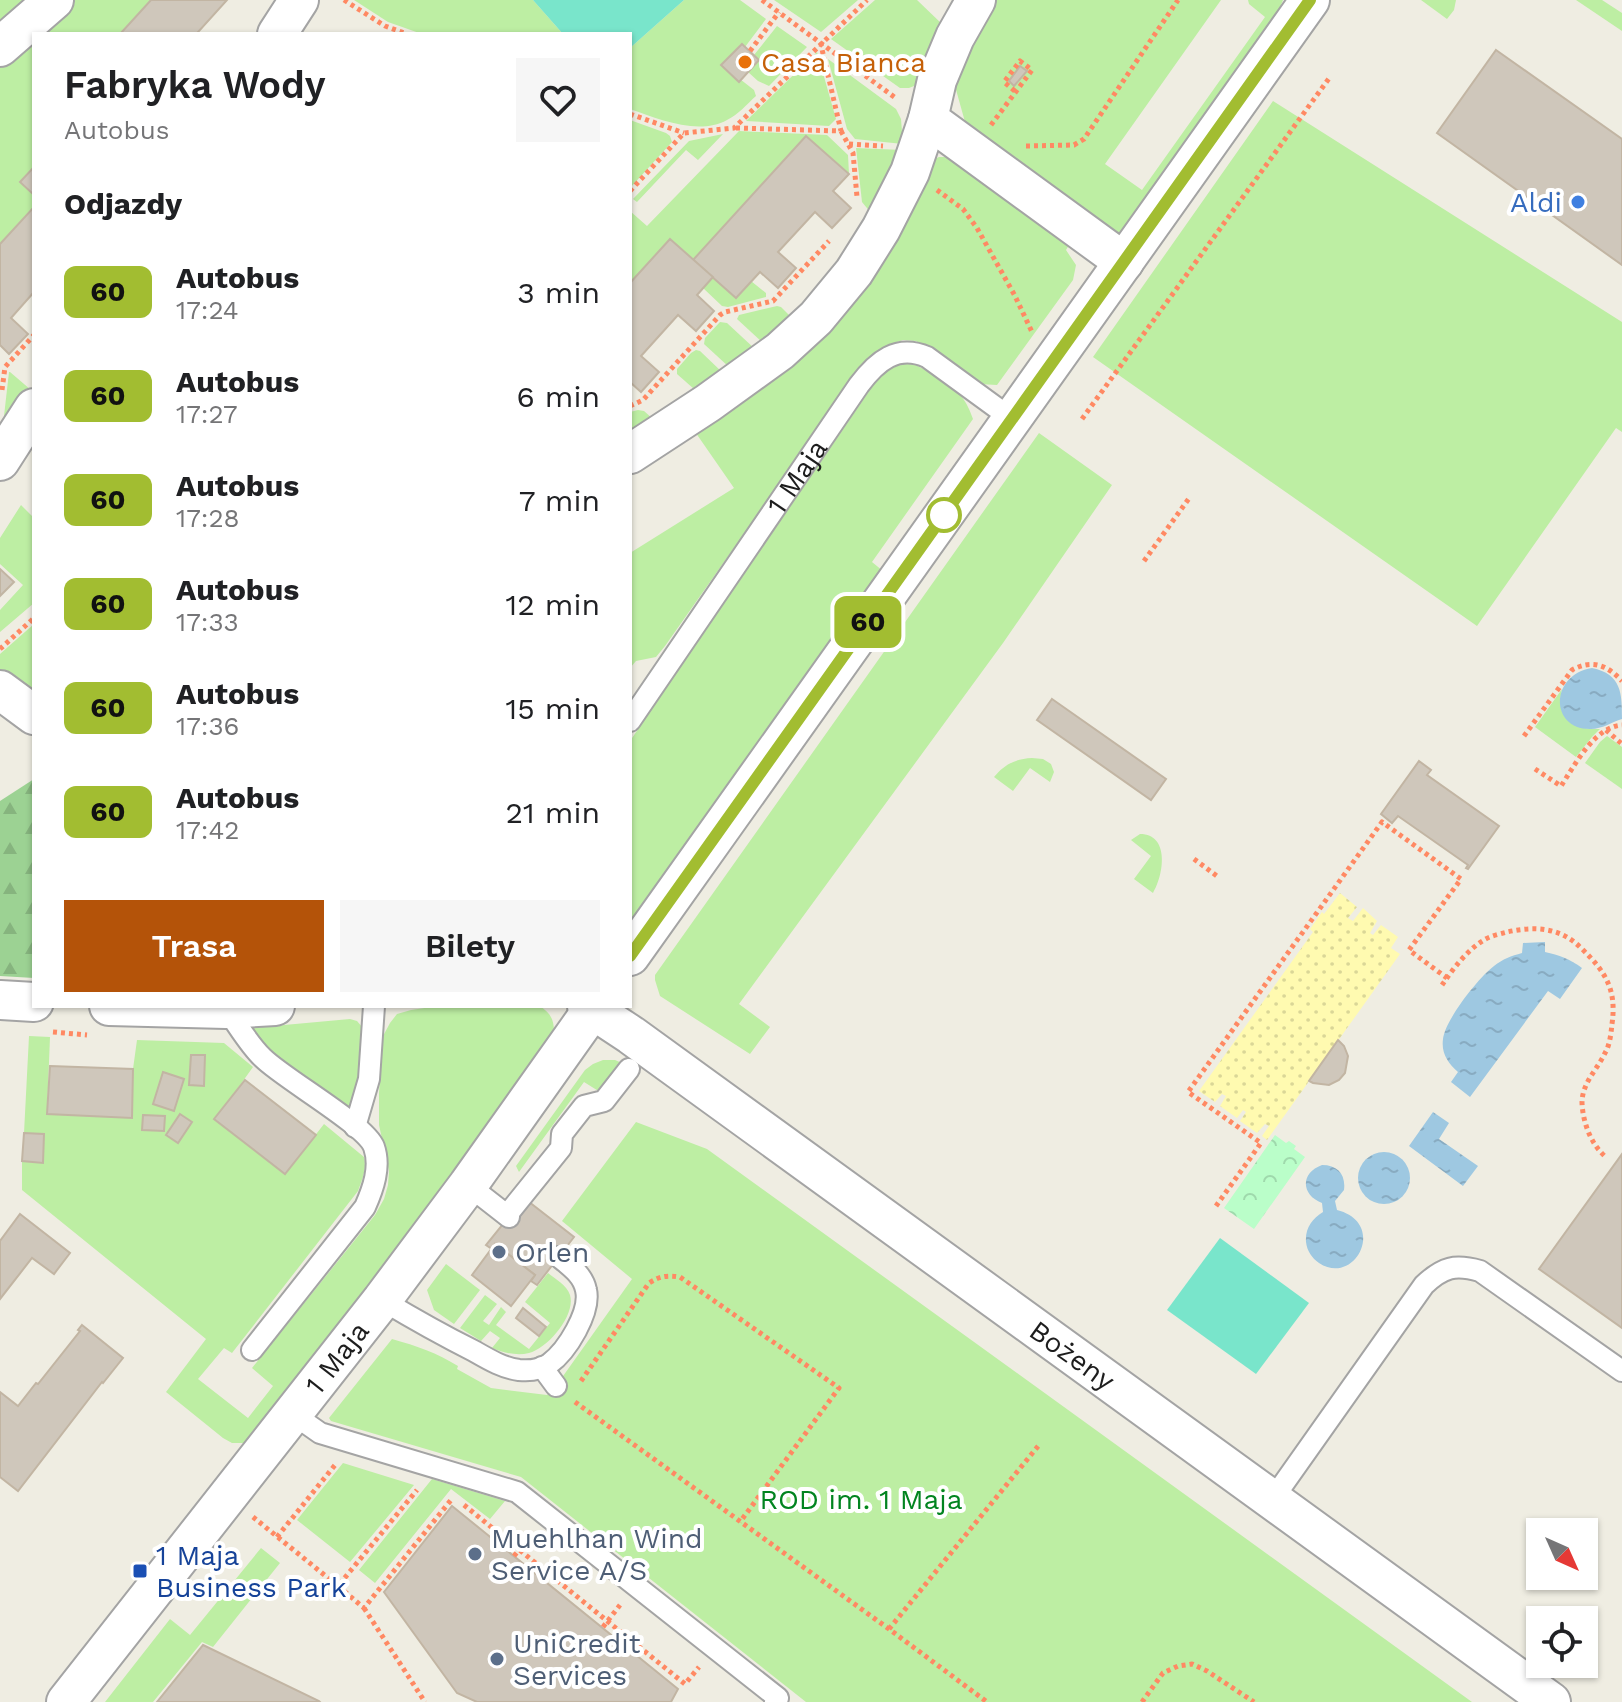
<!DOCTYPE html>
<html lang="pl">
<head>
<meta charset="utf-8">
<style>
  body { margin:0; font-family:"Work Sans",sans-serif; background:#f6f6f6; color:#202124; height:100vh; display:flex; flex-direction:column; font-size:30px; white-space:nowrap }
  * { box-sizing:border-box; margin:0 }
  p { font-size:26px; color:#757577 }
  .icon { flex:none; width:44px; height:44px; fill:none; stroke:currentColor; stroke-width:2; stroke-linecap:round; stroke-linejoin:round }
  .map { position:relative; flex:1; overflow:hidden }
  .sheet { position:absolute; left:32px; top:32px; width:600px; height:976px; display:flex; flex-direction:column; background:#fff; border-radius:0px; box-shadow:0 2px 6px #0004 }
  .sheet>* { flex:none }
  .badge { padding:0 16px; border-radius:12px; font-size:28px; line-height:52px }
  .needle { width:52px; rotate:135deg }
  .fabs { position:absolute; left:1526px; top:1518px; display:grid; gap:16px }
  .fabs a { display:grid; place-items:center; width:72px; height:72px; border-radius:0px; background:#fff; box-shadow:0 2px 6px #0004; font-size:40px }
  .map>.badge { position:absolute; translate:-50% -50%; box-shadow:0 0 0 4px #fff }
  h2 { padding:0 32px; font-size:30px; line-height:72px }
  .round { display:grid; place-items:center; flex:none; width:84px; height:84px; border-radius:0px; background:#f6f6f6 }
  .headline { display:flex; align-items:center; justify-content:space-between; height:136px; padding:0 32px }
  h1 { font-size:38px; font-weight:600; line-height:60px }
  .action { display:flex; gap:16px; margin-top:auto; padding:16px 32px }
  .action a { flex:1; height:92px; border-radius:0px; background:#b45309; color:#fff; font-size:32px; font-weight:600; line-height:92px; text-align:center }
  .action a+a { background:#f6f6f6; color:#202124 }
  ul { padding:0; list-style:none }
  li { display:flex; align-items:center; gap:24px; height:104px; padding:0 32px }
  li div { flex:1 }
  li b { display:block; font-size:30px }
  li em { font-style:normal }
  li .badge { min-width:88px; font-weight:700; text-align:center }
  .map>svg:first-child { display:block }
</style>
</head>
<body>
<div class="map">
<svg width="1622" height="1702" viewBox="0 0 1622 1702">
  <defs>
    <pattern id="forest-firs" width="22" height="20" patternUnits="userSpaceOnUse" patternTransform="scale(2)"><rect width="22" height="20" fill="#9cd293"/><path d="M5 1l3.5 6h-7zM16 11l3.5 6h-7z" fill="#86b47e"/></pattern>
    <pattern id="sand-dots" width="8" height="8" patternUnits="userSpaceOnUse" patternTransform="scale(2)"><rect width="8" height="8" fill="#fffab0"/><path d="M2 2h.1M6 6h.1" fill="none" stroke="#dad697" stroke-width="1.8" stroke-linecap="round"/></pattern>
    <pattern id="park-crowns" width="20" height="18" patternUnits="userSpaceOnUse" patternTransform="scale(2)"><rect width="20" height="18" fill="#bafec9"/><path d="M2 6a3 3 0 1 1 6 0M12 15a3 3 0 1 1 6 0" fill="none" stroke="#9fd9ac"/></pattern>
    <pattern id="water-ripples" width="26" height="14" patternUnits="userSpaceOnUse" patternTransform="scale(2)"><rect width="26" height="14" fill="#9ec8e1"/><path d="M2 4q2-2 4 0t4 0M15 11q2-2 4 0t4 0" fill="none" stroke="#88abc1"/></pattern>
  </defs>
  <rect width="100%" height="100%" fill="#efede2"/>
  <g fill="#bdeea3" fill-rule="evenodd">
    <polygon points="0,0 27,0 0,22"/>
    <polygon points="72,0 151,0 120,34 34,34 34,167 20,182 34,195 34,207 0,244 0,63"/>
    <polygon points="354,0 533,0 563,34 422,34 388,22"/>
    <path d="M684,0h56l26,19 -21,28 -4,-3 -19,21 32,25 2,6c-9,8 -18,19 -29,24 -29,16 -68,-1 -97,-11v-61z"/>
    <polygon points="774,0 858,0 821,32"/>
    <polygon points="875,0 917,0 943,25 919,82 914,86 909,88 900,88 831,39"/>
    <polygon points="987,0 1221,0 1105,164 1142,190 1265,17 1249,4 1248,0 1283,0 1277,15 1114,243 967,129 953,79"/>
    <polygon points="1421,0 1456,0 1454,10 1447,19"/>
    <polygon points="1576,0 1602,0 1622,13 1622,31"/>
    <polygon points="777,26 807,47 769,86 758,81 748,72 759,60 754,55"/>
    <polygon points="817,52 836,119 829,126 746,121"/>
    <polygon points="828,59 896,109 901,119 903,144 855,139 847,129"/>
    <polygon points="1273,101 1622,322 1622,432 1616,428 1477,626 1093,357"/>
    <polygon points="630,120 666,133 670,136 672,142 630,188"/>
    <polygon points="739,131 827,135 848,155 849,174 806,136 693,260 670,239 630,283 630,211 647,226"/>
    <polygon points="723,134 698,160 686,150 637,202 633,199 689,141"/>
    <polygon points="856,148 902,150 871,213 862,202"/>
    <polygon points="939,157 948,157 1072,240 1066,250 1076,265 1073,280 997,385 979,384 916,341 903,340 888,345 866,360 665,646 656,657 636,661 630,668 630,553 734,488 691,426 767,376 930,161"/>
    <polygon points="713,277 736,298 751,281 766,293 766,297 728,307 722,306 703,288"/>
    <polygon points="777,306 781,307 791,317 763,343 737,319 739,315"/>
    <polygon points="720,322 727,323 755,349 729,367 704,344 705,338"/>
    <polygon points="696,350 700,351 723,373 694,389 677,374 677,369 691,353"/>
    <path d="M905,361c15,4 45,23 56,35 6,7 9,15 12,23l-101,143 11,9 -253,356v-186l248,-363 18,-14z"/>
    <polygon points="9,372 10,372 31,390 10,422 4,416"/>
    <polygon points="638,410 644,411 653,419 630,438 630,412"/>
    <polygon points="1039,433 1112,485 1003,643 739,1004 770,1027 750,1054 660,996 655,980 655,975"/>
    <polygon points="21,505 34,518 34,603 0,632 0,610 23,585 0,564 0,538"/>
    <polygon points="34,624 34,693 0,671 0,654"/>
    <path d="M1562,689c-7,30 11,41 38,40l-8,8 -16,20 -41,-30z"/>
    <polygon points="1607,736 1622,747 1622,789 1585,763 1600,742"/>
    <path d="M1032,758l11,1 8,5 3,8 -4,10 -20,-14 -17,23 -19,-14c11,-13 21,-18 38,-19z"/>
    <path d="M1140,834c30,0 24,41 13,59l-19,-14 17,-23 -20,-16z"/>
    <path d="M438,1006h101c11,6 15,13 15,26l-155,220 -153,191h-14l-9,-5 -57,-46 40,-53 -184,-149v-29l20,2 -18,-30 5,-97 21,1 -3,76 84,4 2,-48 4,-29 87,3 29,24 -38,53 70,54 39,-50 40,33c3,12 -2,23 -6,34l-126,162 -8,-5 -26,31 50,39 25,-32 -21,-18 123,-153 9,-16 4,-14 1,-14 -10,-46v-32l4,-57 7,-13 7,-9 14,-4zM191,1055l14,1 -2,29 -14,-1zM163,1073l21,6 -10,32 -21,-7z"/>
    <polygon points="350,1019 357,1021 363,1028 363,1077 351,1115 268,1054 251,1028"/>
    <polygon points="603,1060 615,1060 622,1063 600,1092 584,1082 519,1172 516,1166 585,1070 593,1064"/>
    <path d="M636,1122l71,27 765,553h-666l-285,-225 -190,-56 -2,-3 63,-79c25,7 45,14 66,27l-1,3 34,19 56,7 9,-9 76,-107 -70,-58z"/>
    <polygon points="446,1264 480,1290 454,1324 434,1310 427,1290"/>
    <path d="M548,1273c7,6 19,12 22,22 6,20 -22,53 -41,58 -12,3 -25,0 -37,-5l8,-10 -10,-7 -9,10 -21,-13 25,-33 12,9 -14,17 6,4 12,-18 5,5 -10,13 33,24 21,-26 -25,-21z"/>
    <polygon points="343,1463 414,1485 350,1562 297,1520"/>
    <polygon points="432,1479 505,1501 490,1519 451,1489 375,1583 359,1570"/>
    <polygon points="261,1548 280,1563 213,1647 202,1642 153,1702 105,1702 170,1619 190,1635"/>
  </g>
  <polygon fill="url(#forest-firs)" points="34,779 34,978 0,976 0,801"/>
  <polygon fill="url(#sand-dots)" points="1340,893 1357,907 1348,918 1353,921 1363,908 1377,921 1370,933 1373,935 1381,925 1398,937 1391,948 1400,954 1267,1140 1262,1136 1269,1126 1265,1124 1257,1133 1240,1121 1246,1112 1243,1110 1237,1118 1220,1106 1226,1096 1222,1094 1215,1102 1199,1091 1313,932 1310,929 1322,912 1324,914"/>
  <polygon fill="url(#park-crowns)" points="1275,1135 1286,1143 1289,1141 1296,1146 1294,1149 1305,1157 1254,1229 1224,1208"/>
  <g fill="#79e5cb">
    <polygon points="533,0 684,0 630,48 630,34 563,34"/>
    <polygon points="1220,1238 1309,1303 1256,1374 1167,1310"/>
  </g>
  <g fill="url(#water-ripples)">
    <path d="M1592,668c30,6 30,26 30,51 -10,3 -20,10 -31,10 -41,1 -42,-54 1,-61z"/>
    <path d="M1545,942v10c14,3 25,7 37,16l-22,31 -12,-8 -78,106 -19,-15 7,-10c-10,-9 -17,-19 -15,-33 2,-19 36,-62 51,-73 9,-7 17,-10 28,-13l1,-10z"/>
    <polygon points="1433,1112 1449,1123 1439,1139 1478,1166 1463,1186 1409,1146"/>
    <circle cx="1384" cy="1178" r="26"/>
    <path d="M1322,1165c16,0 24,10 22,25l-9,11 2,9c51,13 18,77 -18,53 -7,-5 -12,-12 -13,-21 -1,-14 6,-23 17,-30l-1,-9c-21,-8 -22,-30 0,-38z"/>
  </g>
  <g fill="#cfc7bb" stroke="#c2b5a3" stroke-width="2">
    <polygon points="151,0 227,0 198,32 201,34 120,34"/>
    <polygon points="742,44 759,60 739,82 721,65"/>
    <polygon points="1496,50 1622,139 1622,265 1437,133"/>
    <polygon points="1020,66 1027,71 1014,86 1009,81"/>
    <polygon points="806,136 849,174 833,191 851,208 832,228 815,212 778,252 796,268 778,288 760,272 736,298 693,260"/>
    <polygon points="34,167 34,195 20,182"/>
    <polygon points="34,207 34,292 11,318 28,334 9,354 0,345 0,244"/>
    <polygon points="670,239 713,277 697,295 714,311 696,331 678,315 641,356 659,372 641,392 630,382 630,283"/>
    <polygon points="0,569 14,582 0,596"/>
    <polygon points="1052,699 1166,779 1151,800 1037,720"/>
    <polygon points="1419,761 1431,770 1427,775 1499,826 1468,869 1466,868 1468,865 1398,816 1392,823 1381,814"/>
    <polygon points="1338,1040 1344,1046 1348,1056 1345,1073 1339,1080 1329,1085 1313,1083 1309,1081"/>
    <polygon points="191,1055 205,1055 204,1086 189,1085"/>
    <polygon points="50,1066 133,1069 132,1118 47,1114"/>
    <polygon points="163,1072 184,1079 174,1111 153,1104"/>
    <polygon points="245,1080 316,1135 285,1174 214,1119"/>
    <polygon points="180,1114 192,1122 178,1143 166,1135"/>
    <polygon points="143,1115 165,1116 164,1131 142,1130"/>
    <polygon points="24,1133 44,1134 43,1163 22,1161"/>
    <polygon points="1622,1154 1622,1328 1539,1269"/>
    <polygon points="524,1198 574,1237 537,1285 531,1281 535,1275 495,1244 492,1249 486,1245"/>
    <polygon points="20,1214 70,1253 54,1274 32,1258 0,1299 0,1241"/>
    <polygon points="495,1244 535,1275 511,1306 472,1275"/>
    <polygon points="523,1308 546,1327 539,1336 516,1318"/>
    <polygon points="82,1325 123,1358 103,1383 102,1382 18,1491 0,1477 0,1392 18,1406 36,1383 38,1384 80,1331 78,1330"/>
    <polygon points="452,1506 678,1689 671,1702 477,1702 457,1693 384,1592"/>
    <polygon points="203,1645 319,1701 320,1702 157,1702"/>
  </g>
  <g fill="none" stroke-linecap="round" stroke-linejoin="round">
    <g stroke="#a4a4a4" stroke-width="24">
      <g id="lane">
        <path id="s1" d="M630,721l229,-336c18,-24 38,-41 68,-28l85,62"/>
        <path d="M226,1009c12,16 23,36 37,49 21,21 103,67 111,89 7,20 -1,42 -9,60l-113,143"/>
        <polyline points="355,1127 369,1079 374,1006"/>
        <polyline points="468,1185 509,1217"/>
        <polyline points="507,1215 561,1148 562,1134 584,1106 604,1101 629,1069"/>
        <path d="M382,1300c30,18 60,35 92,51 14,8 29,17 45,19 10,1 21,0 30,-6 18,-13 42,-52 37,-74 -3,-15 -16,-24 -27,-33"/>
        <polyline points="542,1367 556,1386"/>
        <polyline points="293,1414 320,1433 517,1492 778,1698 775,1702"/>
        <path d="M1272,1500l152,-215c19,-18 31,-21 56,-14l142,100"/>
      </g>
    </g>
    <g stroke="#a4a4a4" stroke-width="42">
      <g id="street">
        <polyline points="976,0 955,37 937,80 928,119 1124,262"/>
        <polyline points="277,34 299,0"/>
        <polyline points="0,47 54,0"/>
        <polyline points="630,454 708,403 780,351 816,318 854,272 881,229 910,172 928,119"/>
        <polyline points="0,461 34,408"/>
        <polyline points="0,690 34,715"/>
        <polyline points="630,956 1310,0"/>
        <polyline points="0,1000 34,1002"/>
        <polyline points="109,1006 226,1009 275,1006"/>
        <path id="s2" d="M587,1006l44,29 920,667"/>
        <path id="s3" d="M66,1702l316,-402 86,-115 127,-179"/>
      </g>
    </g>
    <g stroke="#ff8963" stroke-width="5" stroke-dasharray="4 4" stroke-linecap="butt">
      <polyline points="344,0 385,26 407,34"/>
      <polyline points="762,0 897,99"/>
      <polyline points="750,51 779,12"/>
      <polyline points="630,114 684,133"/>
      <polyline points="991,125 1032,70 1020,61 1004,82 1016,92"/>
      <polyline points="736,128 841,131 821,45"/>
      <polyline points="841,131 853,153 857,197"/>
      <polyline points="849,144 883,146"/>
      <polyline points="1026,146 1074,145 1084,139 1178,0"/>
      <polyline points="937,190 963,209 977,228 1015,296 1032,332"/>
      <polyline points="630,191 684,133 734,128 867,0"/>
      <polyline points="2,390 5,367 34,335"/>
      <polyline points="630,406 643,400 720,315 725,312 773,301 829,241"/>
      <polyline points="1082,419 1330,77"/>
      <polyline points="1144,561 1190,497"/>
      <polyline points="0,649 34,618"/>
      <polyline points="1606,730 1622,744"/>
      <path d="M1524,736l48,-66c20,-11 35,-5 50,11"/>
      <path d="M1535,769l26,17c14,-21 33,-59 61,-61"/>
      <polyline points="1194,859 1217,876"/>
      <path d="M1442,985c11,-16 25,-35 42,-45 6,-4 16,-6 23,-8 28,-6 53,-5 74,16 24,23 36,41 31,76 -1,9 -2,21 -7,29 -8,17 -23,30 -23,50 1,20 9,42 25,55"/>
      <polyline points="53,1032 87,1035"/>
      <polyline points="1216,1206 1261,1143 1188,1092 1382,822 1461,879 1409,950 1447,978"/>
      <path d="M581,1381l68,-98c11,-7 18,-8 31,-6l159,111 -99,134"/>
      <polyline points="575,1402 889,1629 987,1702"/>
      <polyline points="464,1505 685,1684 699,1667"/>
      <polyline points="253,1517 338,1586 417,1490"/>
      <polyline points="277,1537 335,1465"/>
      <polyline points="514,1556 531,1535"/>
      <polyline points="338,1586 364,1608 451,1500"/>
      <polyline points="364,1608 425,1702"/>
      <polyline points="603,1627 620,1605"/>
      <polyline points="889,1629 1039,1445"/>
      <polyline points="1142,1702 1163,1673 1178,1666 1192,1664 1207,1671 1254,1702"/>
    </g>
    <use href="#lane" stroke="#fff" stroke-width="20"/>
    <use href="#street" stroke="#fff" stroke-width="38"/>
  </g>
  <g fill="none" stroke-linecap="round" stroke-linejoin="round">
    <g stroke="#fff" stroke-width="18">
      <polyline id="line" points="630,956 1310,0"/>
    </g>
    <use href="#line" stroke="#a2bd31" stroke-width="12"/>
  </g>
  <circle fill="#e8710a" stroke="#fff" stroke-width="3" cx="745" cy="62" r="8"/>
  <circle fill="#3f7fe0" stroke="#fff" stroke-width="3" cx="1578" cy="202" r="8"/>
  <circle fill="#fff" stroke="#a2bd31" stroke-width="4" cx="944" cy="515" r="16"/>
  <g fill="#5c6f8a" stroke="#fff" stroke-width="3">
    <circle cx="499" cy="1252" r="8"/>
    <circle cx="475" cy="1554" r="8"/>
    <circle cx="497" cy="1659" r="8"/>
  </g>
  <rect fill="#1a4fb4" stroke="#fff" stroke-width="3" x="132" y="1563" width="16" height="16" rx="4"/>
  <g text-anchor="middle" stroke-width="8" stroke-linejoin="round" paint-order="stroke">
    <g font-size="28" fill="#c56008" stroke="#fff" text-anchor="start">
      <text x="761" y="72">Casa Bianca</text>
    </g>
    <g font-size="28" fill="#366cbe" stroke="#fff" text-anchor="end">
      <text x="1562" y="212">Aldi</text>
    </g>
    <g font-size="28" fill="#1d1d1d" stroke="#fff">
      <text dy="10" stroke="none"><textPath href="#s1" startOffset="296">1 Maja</textPath></text>
      <text dy="10" stroke="none"><textPath href="#s2" startOffset="598">Bożeny</textPath></text>
      <text dy="10" stroke="none"><textPath href="#s3" startOffset="438">1 Maja</textPath></text>
    </g>
    <g font-size="28" fill="#4e5e75" stroke="#fff" text-anchor="start">
      <text x="515" y="1262">Orlen</text>
      <text x="491" y="1548">Muehlhan Wind<tspan x="491" dy="32">Service A/S</tspan></text>
      <text x="513" y="1653">UniCredit<tspan x="513" dy="32">Services</tspan></text>
    </g>
    <g font-size="28" fill="#028420" stroke="#fff">
      <text x="861" y="1509">ROD im. 1 Maja</text>
    </g>
    <g font-size="28" fill="#164399" stroke="#fff" text-anchor="start">
      <text x="156" y="1565">1 Maja<tspan x="156" dy="32">Business Park</tspan></text>
    </g>
  </g>
</svg>
<div class="fabs">
<a><svg class="needle" viewBox="-14 -14 28 28"><path d="M0-13l5 13h-10z" fill="#e53935"/><path d="M0 13l5-13h-10z" fill="#757577"/></svg></a>
<a><svg class="icon" aria-label="locate" viewBox="0 0 24 24"><circle cx="12" cy="12" r="6"/><path d="M12 2v4M12 18v4M2 12h4M18 12h4"/></svg></a>
</div>
<b class="badge" style="left:868px;top:622px;background:#a2bd31;color:#111">60</b>
<section class="sheet">
<div class="headline"><div><h1>Fabryka Wody</h1><p>Autobus</p></div><a class="round"><svg class="icon" aria-label="heart" viewBox="0 0 24 24"><path d="M12 20l-8-8c-3-5 5-10 8-4 3-6 11-1 8 4z"/></svg></a></div>
<h2>Odjazdy</h2>
<ul>
<li><span class="badge" style="background:#a2bd31;color:#111">60</span><div><b>Autobus</b><p>17:24</p></div><em>3 min</em></li>
<li><span class="badge" style="background:#a2bd31;color:#111">60</span><div><b>Autobus</b><p>17:27</p></div><em>6 min</em></li>
<li><span class="badge" style="background:#a2bd31;color:#111">60</span><div><b>Autobus</b><p>17:28</p></div><em>7 min</em></li>
<li><span class="badge" style="background:#a2bd31;color:#111">60</span><div><b>Autobus</b><p>17:33</p></div><em>12 min</em></li>
<li><span class="badge" style="background:#a2bd31;color:#111">60</span><div><b>Autobus</b><p>17:36</p></div><em>15 min</em></li>
<li><span class="badge" style="background:#a2bd31;color:#111">60</span><div><b>Autobus</b><p>17:42</p></div><em>21 min</em></li>
</ul>
<div class="action"><a>Trasa</a><a>Bilety</a></div>
</section>
</div>
</body>
</html>
